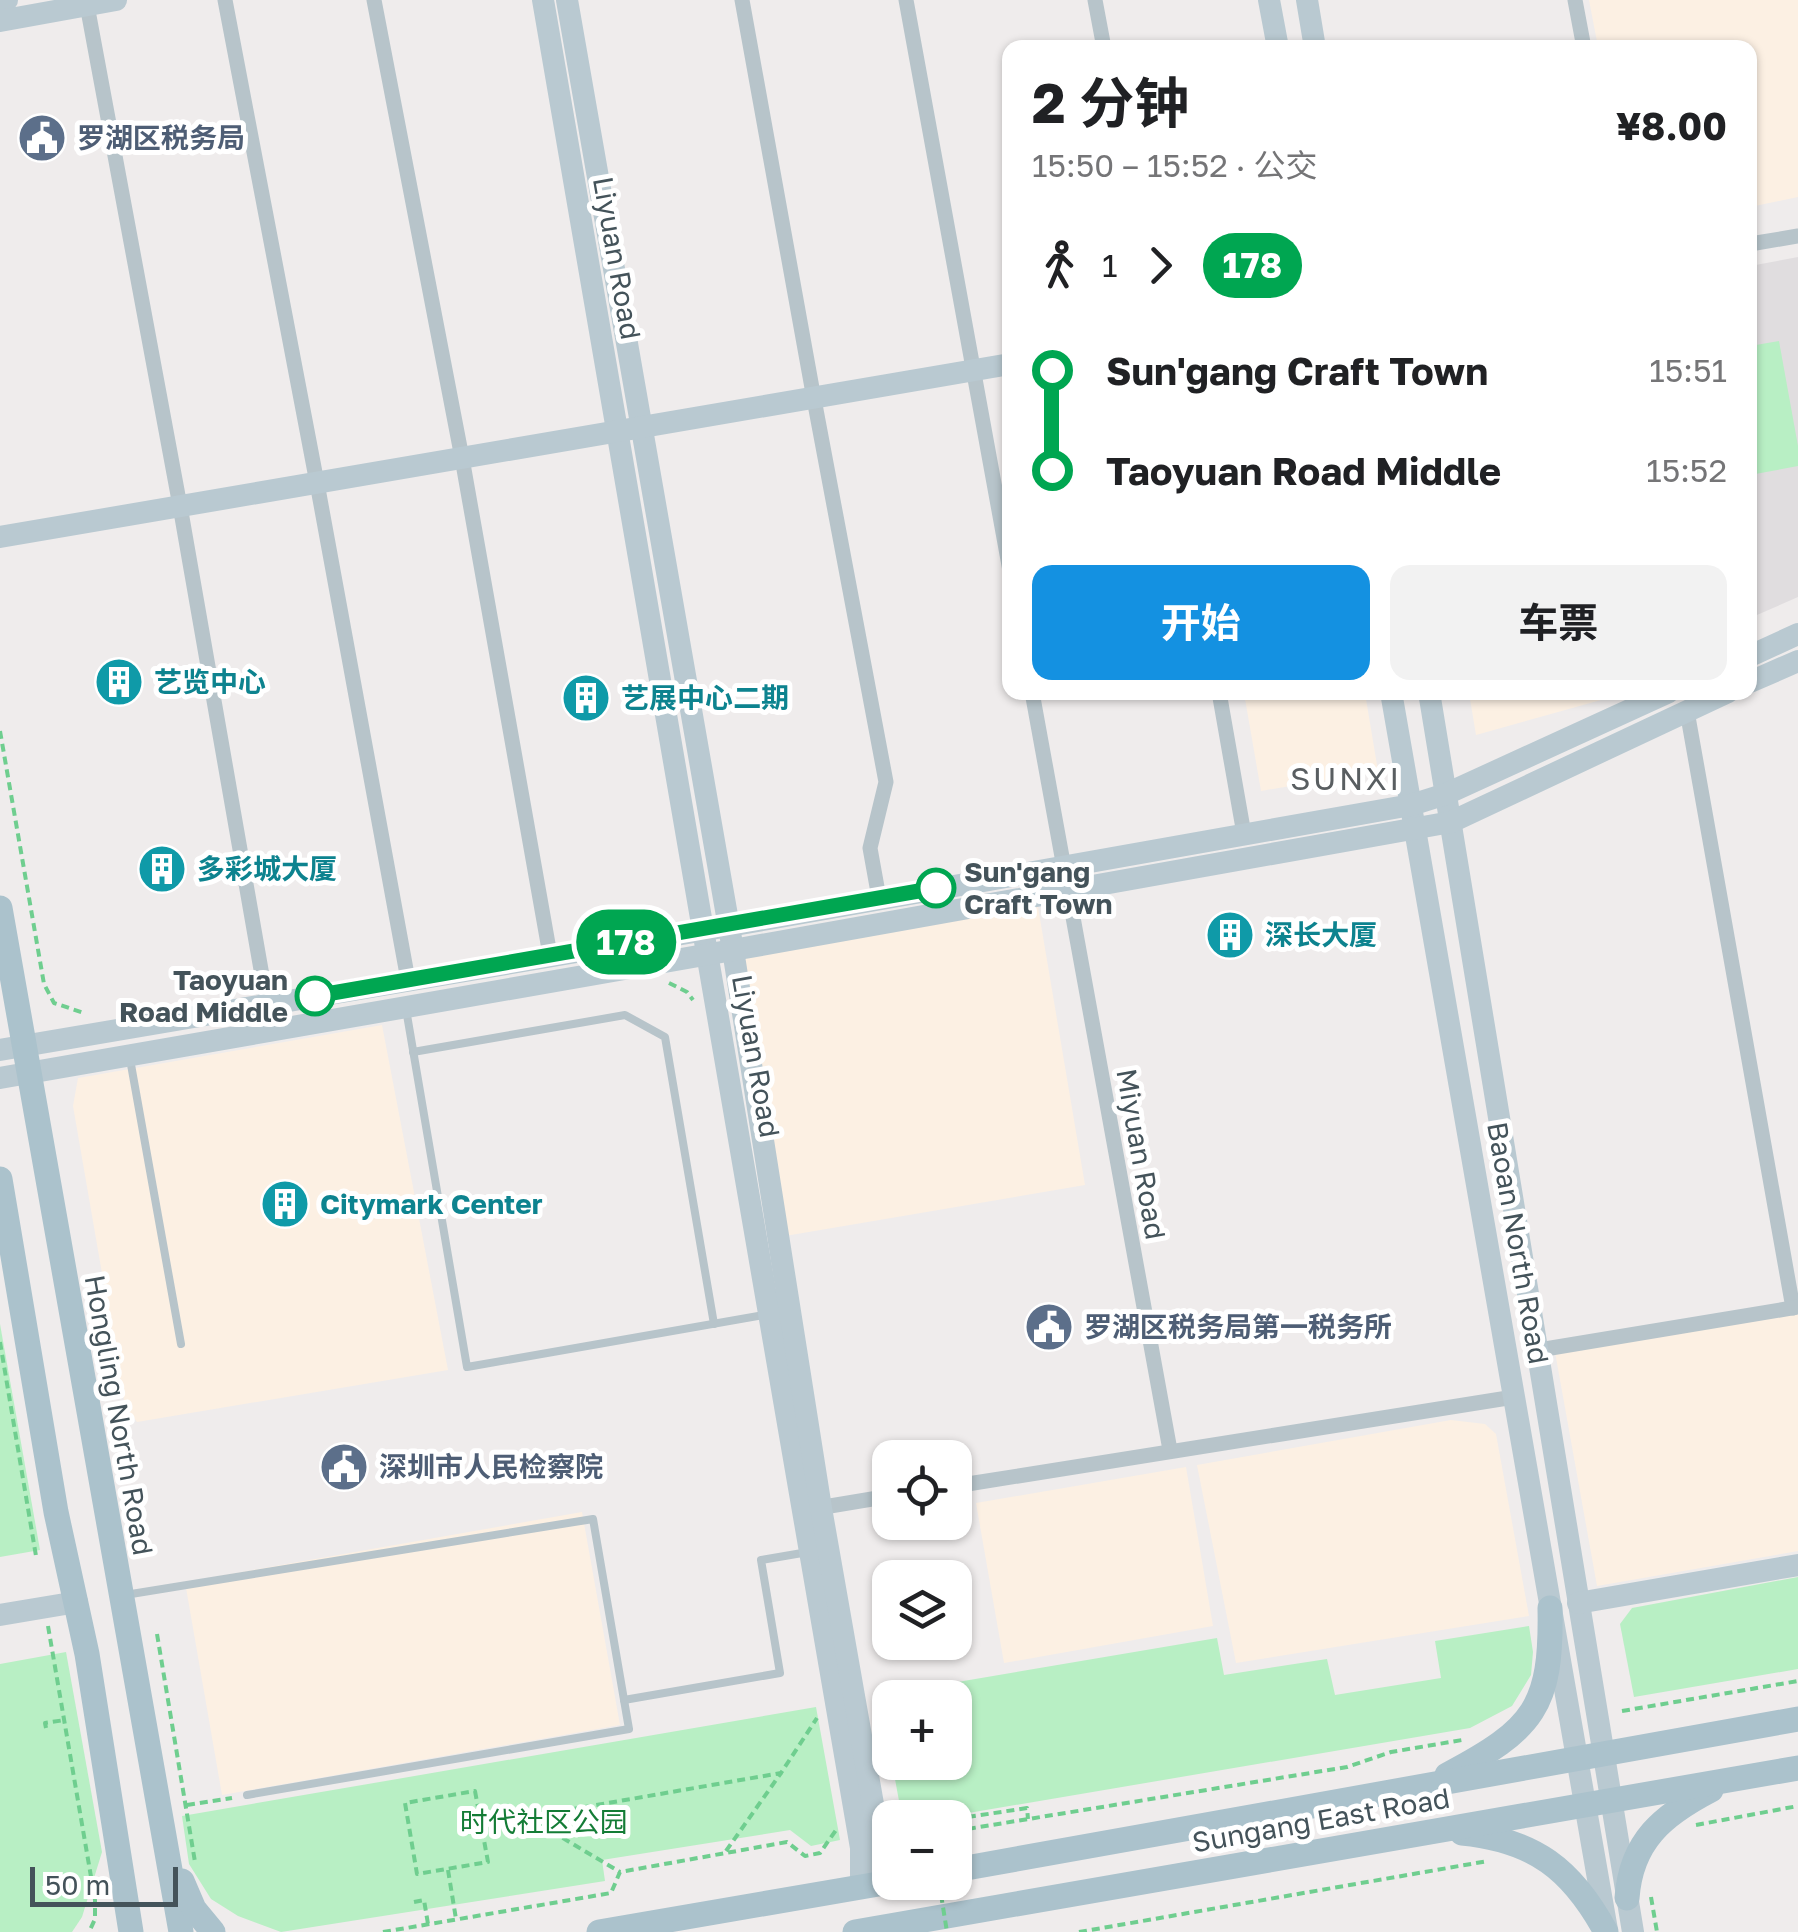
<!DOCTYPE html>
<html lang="zh">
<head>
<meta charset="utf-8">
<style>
  body { margin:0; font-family:"Golos Text","Noto Sans SC",sans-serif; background:#f2f2f2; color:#202124; height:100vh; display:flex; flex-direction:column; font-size:38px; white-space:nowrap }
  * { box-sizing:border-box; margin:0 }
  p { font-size:32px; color:#757577 }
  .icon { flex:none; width:55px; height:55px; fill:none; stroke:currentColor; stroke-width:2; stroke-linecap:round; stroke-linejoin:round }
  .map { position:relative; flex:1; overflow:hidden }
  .panel { position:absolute; left:1002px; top:40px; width:755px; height:660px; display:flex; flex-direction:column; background:#fff; border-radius:20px; box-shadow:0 2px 8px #0004 }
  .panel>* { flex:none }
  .badge { padding:0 20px; border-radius:32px; font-size:35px; line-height:65px }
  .buttons { position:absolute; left:872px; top:1440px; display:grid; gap:20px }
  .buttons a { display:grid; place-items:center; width:100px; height:100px; border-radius:20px; background:#fff; box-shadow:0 2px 8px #0004; font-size:50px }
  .scale { position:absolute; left:30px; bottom:25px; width:148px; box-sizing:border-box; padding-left:10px; border:5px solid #44535a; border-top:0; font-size:28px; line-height:35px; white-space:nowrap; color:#44535a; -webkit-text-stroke:8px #fff; paint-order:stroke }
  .map>.badge { position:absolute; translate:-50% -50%; box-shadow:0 0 0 5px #fff }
  .legs { display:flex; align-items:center; gap:15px; height:110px; padding:0 30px; font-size:32px }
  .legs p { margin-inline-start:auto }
  .overview { display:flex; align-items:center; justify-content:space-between; height:170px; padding:0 30px }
  h1 { font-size:55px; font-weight:700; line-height:75px }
  .button { display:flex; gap:20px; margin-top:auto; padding:20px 30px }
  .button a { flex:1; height:115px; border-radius:20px; background:#1491e1; color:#fff; font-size:40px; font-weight:700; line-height:115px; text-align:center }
  .button a+a { background:#f2f2f2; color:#202124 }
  ul { padding:0 30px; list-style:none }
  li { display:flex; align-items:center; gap:35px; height:100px; font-size:38px }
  li i { display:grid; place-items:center; width:15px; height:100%; margin:0 12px; background:currentColor }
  li i::after { content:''; width:25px; height:25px; margin:-12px; border:8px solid; border-radius:50%; background:#fff }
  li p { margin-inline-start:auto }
  li:first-child i { background:linear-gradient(#0000 50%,currentColor 0) }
  li:last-child i { background:linear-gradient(currentColor 50%,#0000 0) }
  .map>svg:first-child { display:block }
</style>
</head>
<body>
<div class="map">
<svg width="1798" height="1932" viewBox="0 0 1798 1932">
  <rect width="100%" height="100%" fill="#efecec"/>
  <g fill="#fcf0e3">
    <polygon points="1589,0 1798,0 1798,197 1750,207 1750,48 1598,47"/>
    <polygon points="1244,693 1365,693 1378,771 1261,791"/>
    <polygon points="1469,693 1469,692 1626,693 1476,735"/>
    <polygon points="1038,907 1085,1185 785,1236 738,957"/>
    <polygon points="382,1025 448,1370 137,1422 125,1406 73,1106 78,1078"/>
    <polygon points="1798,1308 1798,1551 1597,1586 1555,1352"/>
    <polygon points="1451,1420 1485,1424 1496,1434 1529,1616 1236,1663 1197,1465"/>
    <polygon points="1186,1467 1213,1626 1004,1663 976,1503"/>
    <polygon points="582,1512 620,1725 222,1795 185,1582"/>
  </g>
  <polygon fill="#e0dddf" points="1798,257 1798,597 1750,618 1750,266"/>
  <g fill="#b8efc4">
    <polygon points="1779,341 1798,446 1798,466 1750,475 1750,346"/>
    <polygon points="0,1324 40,1550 0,1557"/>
    <polygon points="1798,1577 1798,1669 1634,1697 1620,1624 1632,1608"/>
    <polygon points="1529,1626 1533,1652 1531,1675 1512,1706 1470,1728 945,1817 902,1817 892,1763 955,1762 955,1698 890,1698 890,1750 881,1695 1217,1638 1224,1675 1327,1659 1335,1695 1441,1678 1435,1641"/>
    <polygon points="66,1652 102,1852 82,1917 72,1932 0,1932 0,1664"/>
    <polygon points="816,1707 840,1840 811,1846 790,1830 602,1860 605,1881 281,1932 238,1916 211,1899 189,1864 182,1816"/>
  </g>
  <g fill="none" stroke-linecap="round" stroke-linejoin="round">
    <g stroke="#6fce8f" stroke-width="4" stroke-dasharray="8 5" stroke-linecap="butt">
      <polyline points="0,731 44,984 54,1003 84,1013"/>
      <polyline points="669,983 687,992 693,1000"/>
      <polyline points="0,1342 36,1556"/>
      <polyline points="48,1626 95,1900 95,1919 89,1932"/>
      <polyline points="157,1634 195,1862"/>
      <polyline points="1622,1711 1798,1681"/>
      <polyline points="46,1728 45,1723 65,1720"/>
      <polygon points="475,1791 488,1862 417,1874 405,1803"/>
      <polyline points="187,1805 232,1798"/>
      <polyline points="529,1818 620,1872"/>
      <polyline points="955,1819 1027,1808 1028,1819"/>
      <polyline points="481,1825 781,1773 817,1718"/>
      <polyline points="1696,1825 1798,1806"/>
      <polyline points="955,1831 1347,1767 1391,1752 1462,1740"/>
      <polyline points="726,1851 781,1773"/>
      <polyline points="448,1870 456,1919"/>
      <polyline points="1651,1897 1657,1932"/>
      <polyline points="414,1902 424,1900 428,1924"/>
      <polyline points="383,1932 611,1893 620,1872 787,1842 805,1856 820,1853 836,1830"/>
      <polyline points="1079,1932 1488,1861"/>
    </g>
    <g stroke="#b7c4ca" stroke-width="8">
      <polyline points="406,1009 467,1367 764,1315"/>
      <polyline points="413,1052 625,1015 665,1037 714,1324"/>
      <polyline points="130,1059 181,1344"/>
      <polyline points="125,1595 593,1519 629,1729 247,1795"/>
      <polyline points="624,1700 780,1673 761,1560 808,1552"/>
    </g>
    <g stroke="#b7c4ca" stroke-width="15">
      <polyline points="225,0 317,483 408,980"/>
      <polyline points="374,0 462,458 550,955"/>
      <polyline points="742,0 814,399 886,782 870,848 879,898"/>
      <polyline points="906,0 1010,571"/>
      <polyline points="1095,0 1104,48"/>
      <polyline points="1575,0 1584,48"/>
      <polyline points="87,5 180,506 267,1004"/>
      <polyline points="1750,244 1798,236"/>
      <polyline points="1032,692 1170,1450"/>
      <polyline points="1219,692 1244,834"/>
      <polyline points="1687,711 1793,1308"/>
      <polyline points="1539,1350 1798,1307"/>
      <polyline points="955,1486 1514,1397"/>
      <polyline points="812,1509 890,1496"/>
    </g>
    <g stroke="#b9c9d1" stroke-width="22">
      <polyline points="543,0 861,1848 861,1886"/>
      <polyline points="567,0 733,950 821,1508 880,1844 890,1869"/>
      <polyline points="1269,0 1278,48"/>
      <polyline points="1307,0 1315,48"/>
      <polyline points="0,1 7,0"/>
      <polyline points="0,21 116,0"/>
      <polyline points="0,537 1010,364"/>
      <polyline points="1750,656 1798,634"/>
      <polyline points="1750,682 1798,661"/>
      <polyline points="1391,692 1607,1930"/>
      <polyline points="1429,692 1633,1932"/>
      <polyline points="0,1050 729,926 1411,805 1446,794 1669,692"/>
      <polyline points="0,1078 733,950 1451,822 1728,692"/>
      <polyline points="1578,1603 1798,1565"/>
      <polyline points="0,1615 77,1602"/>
    </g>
    <g stroke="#abc2cc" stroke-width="25">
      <polyline points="0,908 181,1932"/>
      <polyline points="0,1179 56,1512 87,1654 131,1932"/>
      <path d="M1447,1775c87,-46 105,-68 103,-167"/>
      <path d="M1462,1833c72,7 110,36 144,99"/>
      <polyline points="955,1870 1798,1719"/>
      <polyline points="182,1881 194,1909 213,1932"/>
      <path d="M1627,1898c4,-57 36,-83 84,-108"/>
      <polyline points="599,1932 890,1882"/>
      <polyline points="855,1932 1798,1768"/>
    </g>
    <polyline stroke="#6fce8f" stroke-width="4" stroke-dasharray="8 5" stroke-linecap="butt" points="939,1882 947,1932"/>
  </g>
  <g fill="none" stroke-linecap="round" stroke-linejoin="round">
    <g stroke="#fff" stroke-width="22">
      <polyline id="line-1" points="315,996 936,888"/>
    </g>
    <use href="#line-1" stroke="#00a651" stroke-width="15"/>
  </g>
  <defs>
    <g id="civic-disc" transform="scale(2.5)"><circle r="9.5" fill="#5c6f8a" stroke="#fff"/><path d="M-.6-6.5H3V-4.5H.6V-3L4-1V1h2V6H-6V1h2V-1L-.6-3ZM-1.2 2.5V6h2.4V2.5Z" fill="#fff"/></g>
    <g id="building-disc" transform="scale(2.5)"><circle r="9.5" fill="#0f9aa8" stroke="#fff"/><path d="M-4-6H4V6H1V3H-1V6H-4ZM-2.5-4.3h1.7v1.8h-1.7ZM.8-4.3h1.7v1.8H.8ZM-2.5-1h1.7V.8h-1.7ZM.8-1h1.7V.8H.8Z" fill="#fff"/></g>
  </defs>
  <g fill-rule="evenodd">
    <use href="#civic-disc" x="42" y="138"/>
    <use href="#building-disc" x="119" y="682"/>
    <use href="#building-disc" x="586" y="698"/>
    <use href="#building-disc" x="162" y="869"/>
    <use href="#building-disc" x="1230" y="935"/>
    <use href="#building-disc" x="285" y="1204"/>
    <use href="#civic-disc" x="1049" y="1327"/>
    <use href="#civic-disc" x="344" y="1467"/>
  </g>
  <g fill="#fff" stroke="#00a651" stroke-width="5">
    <circle cx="936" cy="888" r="18"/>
    <circle cx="315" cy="996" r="18"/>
  </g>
  <g text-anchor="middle" stroke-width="10" stroke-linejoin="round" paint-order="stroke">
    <g font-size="28" font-weight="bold" fill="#4e5e75" stroke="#fff" text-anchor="start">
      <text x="77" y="148">罗湖区税务局</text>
      <text x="1084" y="1337">罗湖区税务局第一税务所</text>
      <text x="379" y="1477">深圳市人民检察院</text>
    </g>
    <g font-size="28" fill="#44535a" stroke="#fff">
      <text transform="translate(617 258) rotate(80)" y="10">Liyuan Road</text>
      <text transform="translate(756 1056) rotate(80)" y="10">Liyuan Road</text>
      <text transform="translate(1141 1154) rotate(80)" y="10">Miyuan Road</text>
      <text transform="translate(1518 1243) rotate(80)" y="10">Baoan North Road</text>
      <text transform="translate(119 1415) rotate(80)" y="10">Hongling North Road</text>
      <text transform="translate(1321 1820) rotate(-10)" y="10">Sungang East Road</text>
    </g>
    <g font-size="28" font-weight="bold" fill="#0d838f" stroke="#fff" text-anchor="start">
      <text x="154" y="692">艺览中心</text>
      <text x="621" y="708">艺展中心二期</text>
      <text x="197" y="879">多彩城大厦</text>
      <text x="1265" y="945">深长大厦</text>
      <text x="320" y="1214">Citymark Center</text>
    </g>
    <g font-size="28" font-weight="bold" fill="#44535a" stroke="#fff" text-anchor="start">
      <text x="964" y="882">Sun'gang<tspan x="964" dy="32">Craft Town</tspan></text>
      <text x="288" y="990" text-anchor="end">Taoyuan<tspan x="288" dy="32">Road Middle</tspan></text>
    </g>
    <g font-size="28" fill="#147c36" stroke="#fff">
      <text x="544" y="1832">时代社区公园</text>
    </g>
    <g font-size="32" letter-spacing="2.5" fill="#595e61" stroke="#fff">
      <text x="1346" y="790">SUNXI</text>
    </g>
  </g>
</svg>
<div class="buttons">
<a><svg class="icon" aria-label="locate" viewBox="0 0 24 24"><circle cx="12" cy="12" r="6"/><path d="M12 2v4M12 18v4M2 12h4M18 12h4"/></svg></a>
<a><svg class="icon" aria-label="layers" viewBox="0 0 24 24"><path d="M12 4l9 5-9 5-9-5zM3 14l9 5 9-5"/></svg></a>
<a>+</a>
<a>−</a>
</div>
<div class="scale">50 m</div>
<b class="badge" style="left:626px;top:942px;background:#00a651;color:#fff">178</b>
<section class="panel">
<div class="overview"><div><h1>2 分钟</h1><p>15:50 – 15:52 · 公交</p></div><b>¥8.00</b></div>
<div class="legs"><svg class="icon" aria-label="walk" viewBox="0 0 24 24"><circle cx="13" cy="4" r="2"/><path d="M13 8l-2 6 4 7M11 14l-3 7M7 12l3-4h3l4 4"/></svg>1<svg class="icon" aria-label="forward" viewBox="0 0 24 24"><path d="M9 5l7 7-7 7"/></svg><b class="badge" style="background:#00a651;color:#fff">178</b></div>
<ul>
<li><i style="color:#00a651"></i><b>Sun'gang Craft Town</b><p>15:51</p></li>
<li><i style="color:#00a651"></i><b>Taoyuan Road Middle</b><p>15:52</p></li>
</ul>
<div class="button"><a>开始</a><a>车票</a></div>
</section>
</div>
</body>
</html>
